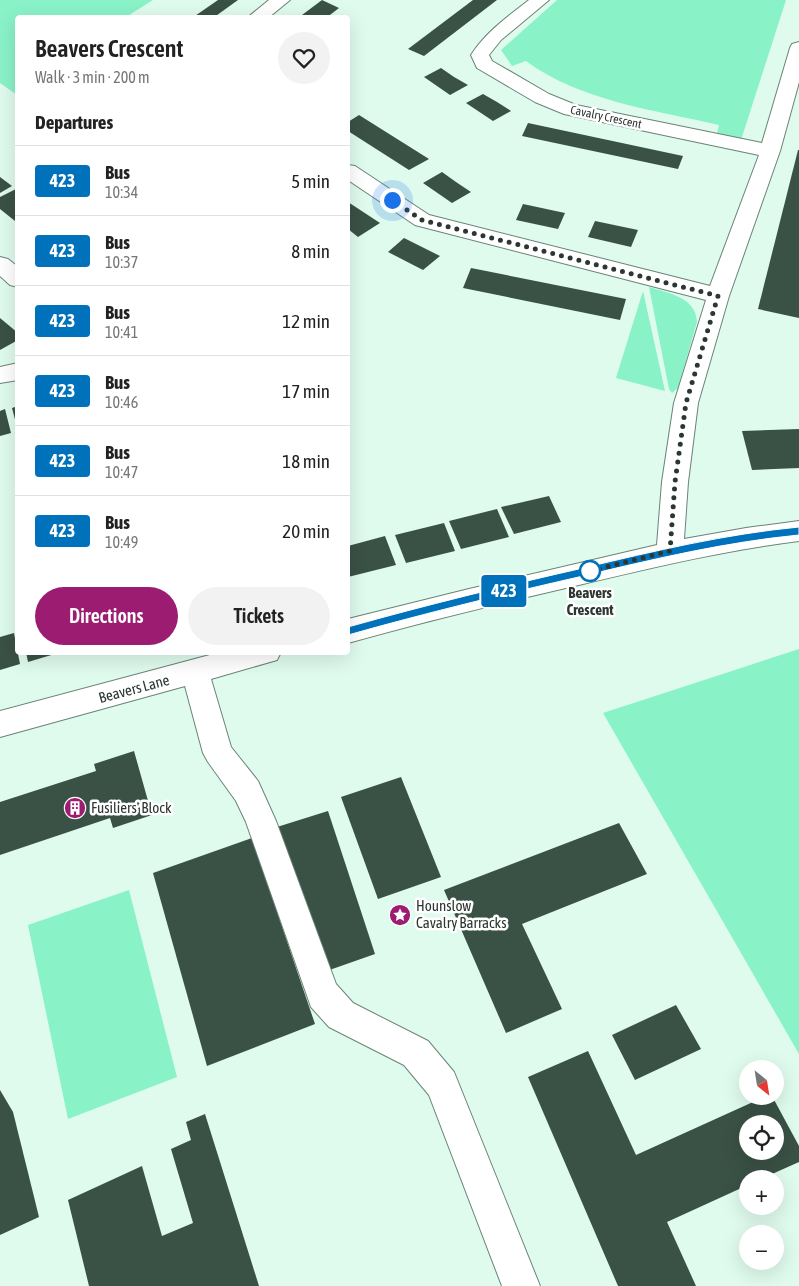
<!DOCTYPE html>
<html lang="en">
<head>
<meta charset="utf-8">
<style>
  body { margin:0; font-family:"Asap Condensed",sans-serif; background:#f2f2f2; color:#222; height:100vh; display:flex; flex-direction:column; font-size:19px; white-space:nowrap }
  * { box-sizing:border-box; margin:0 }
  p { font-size:16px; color:#767676 }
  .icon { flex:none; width:28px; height:28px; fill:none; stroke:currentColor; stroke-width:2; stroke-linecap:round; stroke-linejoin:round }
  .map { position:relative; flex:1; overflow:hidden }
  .sheet { position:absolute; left:15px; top:15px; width:335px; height:640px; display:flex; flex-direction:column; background:#fff; border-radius:5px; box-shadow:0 5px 20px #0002 }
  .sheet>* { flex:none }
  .badge { padding:0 10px; border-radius:4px; font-size:18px; line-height:32px }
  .needle { width:32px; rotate:150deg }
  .buttons { position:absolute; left:739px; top:1060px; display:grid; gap:10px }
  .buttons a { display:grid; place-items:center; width:45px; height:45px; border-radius:50%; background:#fff; box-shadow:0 5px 20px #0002; font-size:25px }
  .you { position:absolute; width:25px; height:25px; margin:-12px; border:4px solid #fff; border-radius:50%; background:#1a73e8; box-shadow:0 0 0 8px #1a73e833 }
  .map>.badge { position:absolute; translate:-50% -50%; box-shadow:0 0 0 2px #fff }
  h2 { padding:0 20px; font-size:19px; line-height:45px }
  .round { display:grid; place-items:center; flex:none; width:52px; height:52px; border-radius:26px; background:#f2f2f2 }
  .head { display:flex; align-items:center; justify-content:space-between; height:85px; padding:0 20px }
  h1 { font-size:24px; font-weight:600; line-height:38px }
  .action { display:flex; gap:10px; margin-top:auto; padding:10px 20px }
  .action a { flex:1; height:58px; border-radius:30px; background:#9b1c71; color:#fff; font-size:20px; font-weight:600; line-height:58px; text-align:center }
  .action a+a { background:#f2f2f2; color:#222 }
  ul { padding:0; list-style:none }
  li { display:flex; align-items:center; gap:15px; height:70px; padding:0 20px; border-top:1px solid #e0e0e0 }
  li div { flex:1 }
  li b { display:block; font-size:19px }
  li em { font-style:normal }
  li .badge { min-width:55px; font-weight:700; text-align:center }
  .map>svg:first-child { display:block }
</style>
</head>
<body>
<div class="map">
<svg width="799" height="1286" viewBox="0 0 799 1286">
  <rect width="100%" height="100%" fill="#dffbed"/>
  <g fill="#8af2c7">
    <polygon points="0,0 153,0 126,17 18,18 17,95 0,83"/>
    <path d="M557,0h229l-45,140 -25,-3 3,-12c-65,-15 -139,-24 -193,-64l-14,5 -11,-16z"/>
    <path d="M649,287c19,6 47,10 48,35l-19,66 -6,5 -3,-4z"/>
    <polygon points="643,291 665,391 616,378"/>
    <polygon points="799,649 799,1054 603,713"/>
    <polygon points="129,890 177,1077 68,1119 28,925"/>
  </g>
  <g fill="#3a5146" fill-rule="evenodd">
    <polygon points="218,0 238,0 213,18 192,18"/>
    <polygon points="322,0 339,8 326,18 298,18"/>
    <polygon points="473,0 497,0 424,56 408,49"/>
    <polygon points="441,68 454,77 468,85 450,95 424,77"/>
    <polygon points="483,94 497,102 511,111 493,121 466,103"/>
    <polygon points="359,115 429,159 409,170 348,131 348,122"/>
    <polygon points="528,123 683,156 678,169 522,136"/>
    <polygon points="798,150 799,150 799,318 758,309"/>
    <polygon points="442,172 456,182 471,192 452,203 423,183"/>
    <polygon points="0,177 12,186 0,193"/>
    <polygon points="16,189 18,220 15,221 0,209 0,197"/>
    <polygon points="348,202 380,223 358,237 348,229"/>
    <polygon points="523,204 565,213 558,229 516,220"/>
    <polygon points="595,221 638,230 631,247 588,237"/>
    <polygon points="404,238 440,256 423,270 388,252"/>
    <polygon points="471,268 626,299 620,320 463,288"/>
    <polygon points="0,318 18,333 18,340 0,350"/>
    <polygon points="18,406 18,426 17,427 12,408"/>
    <polygon points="5,409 11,433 0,436 0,411"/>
    <polygon points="799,429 799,468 752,470 742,431"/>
    <polygon points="549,496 561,522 514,534 501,507"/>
    <polygon points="497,509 509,537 461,549 449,521"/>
    <polygon points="444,523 455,551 406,563 395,535"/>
    <polygon points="385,536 396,565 348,577 348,546"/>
    <polygon points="14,633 20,664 0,670 0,637"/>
    <polygon points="26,652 58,652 58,653 28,662"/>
    <polygon points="134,751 152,815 113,828 110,818 0,855 0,802 96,771 94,764"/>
    <polygon points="401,777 441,877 378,899 341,797"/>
    <polygon points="328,811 375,954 321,973 277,827"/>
    <polygon points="619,823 647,874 522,924 562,1009 506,1033 444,890"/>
    <polygon points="252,838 315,1024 207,1066 153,873"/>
    <polygon points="676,1005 701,1049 635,1080 612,1035"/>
    <path d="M588,1051l48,104 130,-59h6l27,50v16l-38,17h-13v6l-81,37 29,64h-78l-90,-209zM748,1124h27v27h-27z"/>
    <polygon points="0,1090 13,1112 39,1217 0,1235"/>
    <polygon points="205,1114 259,1286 89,1286 68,1200 142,1166 162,1236 193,1223 171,1149 191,1140 186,1122"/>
  </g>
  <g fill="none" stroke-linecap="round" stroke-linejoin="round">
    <g stroke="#6a8377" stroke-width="2">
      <g id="minor">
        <polygon points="269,0 290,0 268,18 247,18"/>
        <path d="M529,0h20l-48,40 -12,15 3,6 57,33 27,11 186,38 28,-95 2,-4 7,-2v40l-19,69 -51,145 -31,107 -10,79 -4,57 62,-11 53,-7v20c-73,9 -144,26 -216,43 -78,18 -157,37 -235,59v-24l121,-30 188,-44 5,-63 12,-79 32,-103 -291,-75 -67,-45v-15l7,1 74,49 281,71 49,-131 -195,-41 -29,-12 -58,-34 -6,-13c15,-23 36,-38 58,-55z"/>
        <polygon points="0,257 8,259 18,267 18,287 10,285 0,276"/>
        <polygon points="18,363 18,380 0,383 0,367"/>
        <polygon points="221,652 281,652 277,660 211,679 231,747 258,781 276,821 336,984 353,1003 428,1041 454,1072 540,1286 502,1286 429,1095 404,1065 329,1027 311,1007 246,822 236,801 208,762 203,753 185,686 0,737 0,711"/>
      </g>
    </g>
    <use href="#minor" fill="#fff" fill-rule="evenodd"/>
  </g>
  <path fill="#0072bc" stroke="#fff" d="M799,527v8c-73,7 -145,24 -216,41 -79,18 -157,37 -235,59l-5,-4 5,-4c78,-22 156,-41 235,-59 71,-17 143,-34 216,-41z"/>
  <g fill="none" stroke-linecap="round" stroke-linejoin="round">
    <polyline stroke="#2c3732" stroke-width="5" stroke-dasharray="0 9" points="392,200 422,220 718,296 686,403 675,482 670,551 586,572 590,571"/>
  </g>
  <defs>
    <g id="building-disc" transform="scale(1.125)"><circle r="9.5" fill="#9b1c71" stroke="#fff"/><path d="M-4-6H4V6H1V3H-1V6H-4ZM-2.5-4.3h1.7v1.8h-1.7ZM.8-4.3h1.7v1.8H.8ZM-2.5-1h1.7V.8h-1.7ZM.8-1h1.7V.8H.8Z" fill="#fff"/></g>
    <g id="sight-disc" transform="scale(1.125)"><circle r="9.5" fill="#9b1c71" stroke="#fff"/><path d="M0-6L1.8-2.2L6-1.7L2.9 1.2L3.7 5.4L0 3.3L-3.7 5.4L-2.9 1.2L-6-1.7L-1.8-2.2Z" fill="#fff"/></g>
  </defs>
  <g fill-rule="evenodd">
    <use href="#building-disc" x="75" y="808"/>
    <use href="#sight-disc" x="400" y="915"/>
  </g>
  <circle fill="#fff" stroke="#0072bc" stroke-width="2.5" cx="590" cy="571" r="10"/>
  <g text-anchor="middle" stroke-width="5" stroke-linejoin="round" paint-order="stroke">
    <g font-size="12" fill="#2c3732" stroke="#fff">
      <text transform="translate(606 117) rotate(12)" y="4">Cavalry Crescent</text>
    </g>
    <g font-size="15" font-weight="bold" fill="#2c3732" stroke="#fff">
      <text x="590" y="598">Beavers<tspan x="590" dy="17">Crescent</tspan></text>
    </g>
    <g font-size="15" fill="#2c3732" stroke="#fff">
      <text transform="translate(134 689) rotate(-15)" y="5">Beavers Lane</text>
    </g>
    <g font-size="15" fill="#2c3732" stroke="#fff" text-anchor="start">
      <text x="91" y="813">Fusiliers' Block</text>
      <text x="416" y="911">Hounslow<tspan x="416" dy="17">Cavalry Barracks</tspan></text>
    </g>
  </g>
</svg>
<div class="buttons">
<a><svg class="needle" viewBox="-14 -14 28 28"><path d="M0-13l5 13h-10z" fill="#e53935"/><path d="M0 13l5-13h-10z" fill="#767676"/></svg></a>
<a><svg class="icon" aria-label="locate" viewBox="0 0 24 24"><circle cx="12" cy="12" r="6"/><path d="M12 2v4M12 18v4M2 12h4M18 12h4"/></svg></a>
<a>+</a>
<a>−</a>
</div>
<div class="you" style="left:392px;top:200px"></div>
<b class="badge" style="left:504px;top:591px;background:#0072bc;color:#fff">423</b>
<section class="sheet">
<div class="head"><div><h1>Beavers Crescent</h1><p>Walk · 3 min · 200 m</p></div><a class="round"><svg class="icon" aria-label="heart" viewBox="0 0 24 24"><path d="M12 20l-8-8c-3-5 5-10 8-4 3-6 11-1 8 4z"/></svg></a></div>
<h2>Departures</h2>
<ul>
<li><span class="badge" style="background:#0072bc;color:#fff">423</span><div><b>Bus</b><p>10:34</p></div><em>5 min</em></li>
<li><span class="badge" style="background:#0072bc;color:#fff">423</span><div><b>Bus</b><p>10:37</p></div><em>8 min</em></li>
<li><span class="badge" style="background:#0072bc;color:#fff">423</span><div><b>Bus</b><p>10:41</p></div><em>12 min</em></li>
<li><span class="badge" style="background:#0072bc;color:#fff">423</span><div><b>Bus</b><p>10:46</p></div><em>17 min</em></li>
<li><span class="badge" style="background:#0072bc;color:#fff">423</span><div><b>Bus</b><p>10:47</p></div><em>18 min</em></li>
<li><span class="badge" style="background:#0072bc;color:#fff">423</span><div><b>Bus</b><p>10:49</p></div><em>20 min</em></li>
</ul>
<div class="action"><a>Directions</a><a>Tickets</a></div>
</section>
</div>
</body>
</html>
